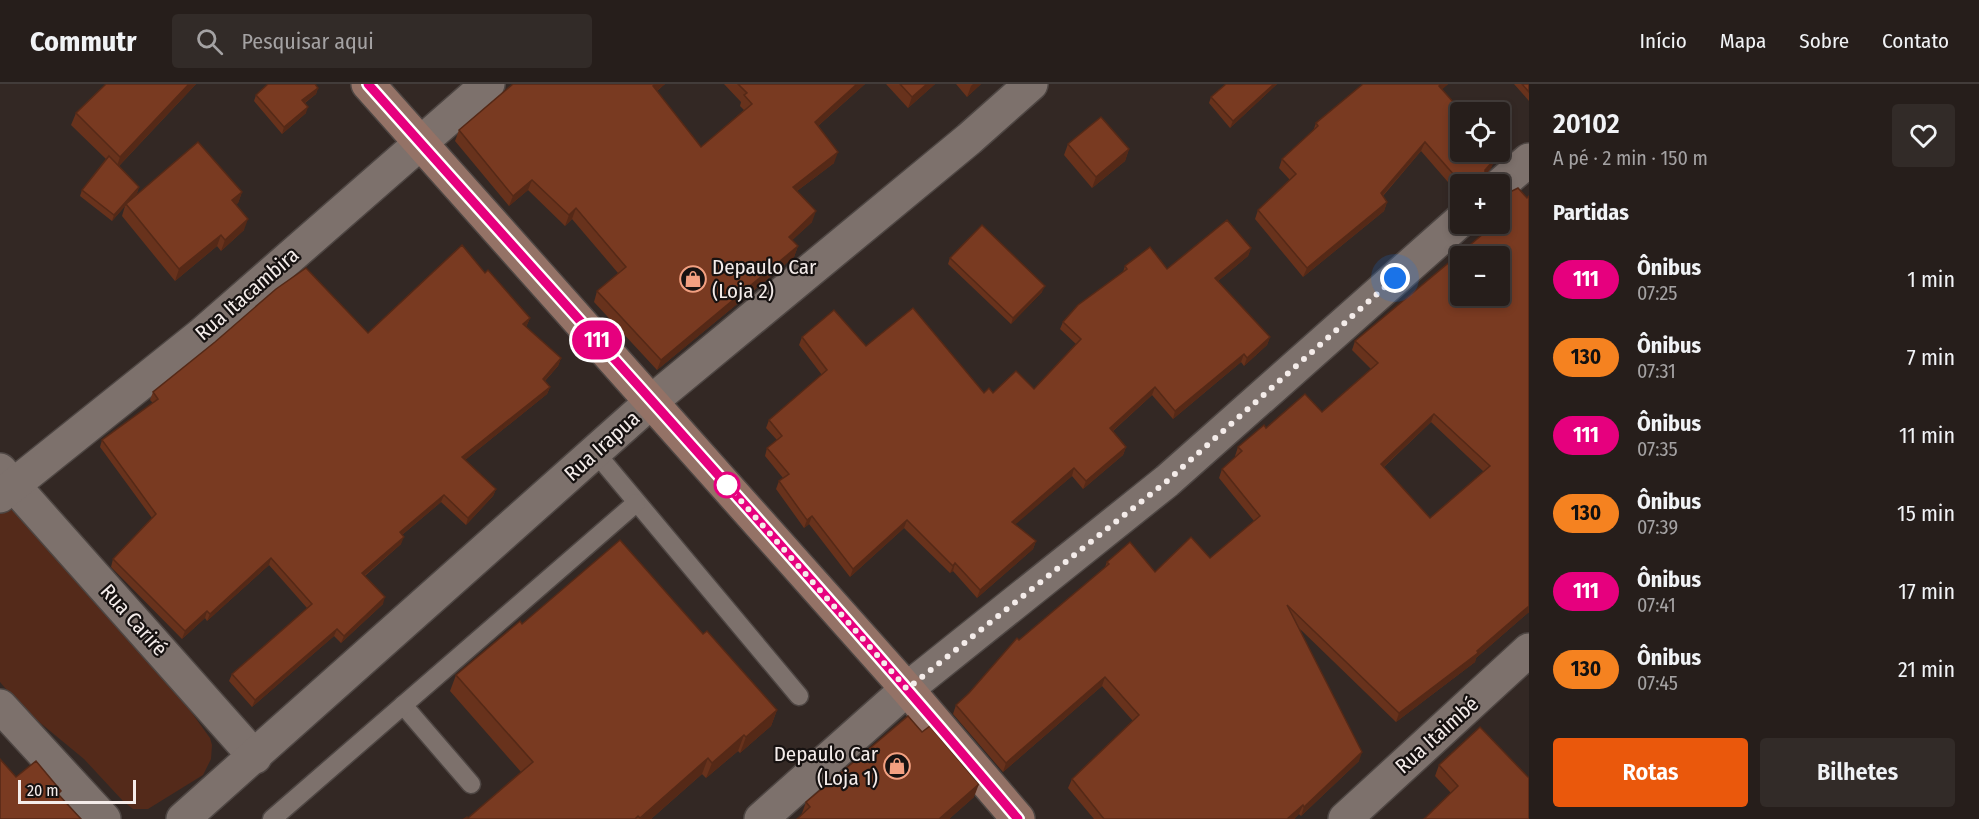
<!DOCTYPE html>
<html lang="pt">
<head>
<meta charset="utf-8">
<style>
  body { margin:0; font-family:"Fira Sans Condensed",sans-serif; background:#322b28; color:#f1f3f6; height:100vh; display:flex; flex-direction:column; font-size:22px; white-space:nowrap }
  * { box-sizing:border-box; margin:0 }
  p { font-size:20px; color:#a4a2a3 }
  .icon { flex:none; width:33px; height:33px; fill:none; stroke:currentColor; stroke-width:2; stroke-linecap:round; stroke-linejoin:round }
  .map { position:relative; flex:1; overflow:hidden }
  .sheet { display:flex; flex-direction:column; background:#261e1b; width:450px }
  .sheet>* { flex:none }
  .badge { padding:0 12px; border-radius:20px; font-size:21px; line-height:39px }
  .tools { position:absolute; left:1450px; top:18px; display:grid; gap:12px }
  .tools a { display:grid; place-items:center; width:60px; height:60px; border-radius:6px; background:#261e1b; box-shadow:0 3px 9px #0003,0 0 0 2px #423c3a; font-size:30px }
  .scale { position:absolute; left:18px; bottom:15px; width:118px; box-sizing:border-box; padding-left:6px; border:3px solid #f4ecea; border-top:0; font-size:16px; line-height:21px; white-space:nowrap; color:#f4ecea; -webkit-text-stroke:4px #171211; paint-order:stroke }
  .you { position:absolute; width:30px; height:30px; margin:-15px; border:4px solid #fff; border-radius:50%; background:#1a73e8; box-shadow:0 0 0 9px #1a73e833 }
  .map>.badge { position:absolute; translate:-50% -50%; box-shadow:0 0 0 3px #fff }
  h2 { padding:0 24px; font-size:22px; line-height:54px }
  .round { display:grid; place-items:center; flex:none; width:63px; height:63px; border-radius:6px; background:#322b28 }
  .overview { display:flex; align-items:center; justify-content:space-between; height:102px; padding:0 24px }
  h1 { font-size:28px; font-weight:600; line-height:45px }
  .cta { display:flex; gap:12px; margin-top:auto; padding:12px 24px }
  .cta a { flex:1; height:69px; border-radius:6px; background:#ea580c; color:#fff; font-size:24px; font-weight:600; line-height:69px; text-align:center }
  .cta a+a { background:#322b28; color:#f1f3f6 }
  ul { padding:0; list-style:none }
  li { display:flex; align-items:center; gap:18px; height:78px; padding:0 24px }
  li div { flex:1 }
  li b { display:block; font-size:22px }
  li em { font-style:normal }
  li .badge { min-width:66px; font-weight:700; text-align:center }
  header { display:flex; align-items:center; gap:36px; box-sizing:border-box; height:84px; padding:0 30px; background:#261e1b; border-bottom:2px solid #423c3a }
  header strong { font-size:28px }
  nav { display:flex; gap:33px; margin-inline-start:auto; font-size:21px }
  .search { width:420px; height:54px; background:#322b28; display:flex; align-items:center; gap:15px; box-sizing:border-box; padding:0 21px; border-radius:6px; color:#a4a2a3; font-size:22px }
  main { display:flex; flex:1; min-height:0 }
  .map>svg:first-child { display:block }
</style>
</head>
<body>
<header>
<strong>Commutr</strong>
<div class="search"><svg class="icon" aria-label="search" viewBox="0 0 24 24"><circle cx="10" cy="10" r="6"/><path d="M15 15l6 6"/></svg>Pesquisar aqui</div>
<nav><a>Início</a><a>Mapa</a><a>Sobre</a><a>Contato</a></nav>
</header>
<main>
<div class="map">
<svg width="1529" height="735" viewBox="0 0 1529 735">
  <rect width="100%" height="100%" fill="#332824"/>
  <polygon fill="#542a1a" points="3,413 176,607 210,654 212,661 211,675 203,691 148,725 133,725 123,717 84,675 21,623 0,598 0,415"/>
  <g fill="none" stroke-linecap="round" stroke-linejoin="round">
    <g stroke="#4e4643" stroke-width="21">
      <g id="service">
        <polyline points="595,368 799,612"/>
        <polyline points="403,621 471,700"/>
        <polyline points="272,735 636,419"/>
      </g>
    </g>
    <g stroke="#4e4643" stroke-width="36">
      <g id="minor">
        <polyline points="1500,101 1529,76"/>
        <polyline points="0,386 255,673"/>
        <polyline points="0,412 201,251 488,0"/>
        <polyline points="0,622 104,735"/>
        <polyline points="183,735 652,317 969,55 1031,0"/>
        <polyline points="761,735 907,605 1167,397 1461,136"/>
        <polyline points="1345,735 1529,566"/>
      </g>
    </g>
    <g stroke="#4e4643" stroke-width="36">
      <polyline id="secondary" points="368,0 907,605 1018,735"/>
    </g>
    <use href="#service" stroke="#7d716c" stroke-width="18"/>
    <use href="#minor" stroke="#7d716c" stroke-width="33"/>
    <use href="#secondary" stroke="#947266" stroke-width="33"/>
  </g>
  <g fill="#68321c" fill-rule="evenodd">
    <polygon points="106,0 196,0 119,82 139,103 137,109 130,117 242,108 238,119 236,120 244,146 221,167 217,162 175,197 122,132 125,122 112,137 80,112 82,106 106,75 71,41 76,29"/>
    <polygon points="513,0 665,0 657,7 701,63 744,26 740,22 741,18 724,0 865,0 818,42 834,79 797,107 812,138 792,156 798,162 794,173 657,286 594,218 597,207 618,189 572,135 565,142 528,106 509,122 455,57 459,46"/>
    <polygon points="886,0 935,0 908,24"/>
    <polygon points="956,0 981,0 967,13"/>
    <polygon points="1226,0 1277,0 1230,44 1209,19 1211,13"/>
    <polygon points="1363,0 1448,0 1442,5 1461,68 1495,75 1491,84 1485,92 1485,96 1487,100 1461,100 1461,113 1421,67 1383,112 1387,118 1384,127 1303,193 1255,135 1258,126 1290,96 1279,84 1282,75 1313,47 1316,39"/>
    <polygon points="1514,0 1529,0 1529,17"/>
    <polygon points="318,4 316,10 305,19 306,29 282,50 254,17 256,11"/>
    <polygon points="1068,60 1129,65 1125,77 1092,104 1064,71"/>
    <path d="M1529,112v416l-53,46 -1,4 -79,60 -96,-93 59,132 -58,55 -2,-2 -5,5h-200l-26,-31 4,-9 61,-58 -31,-35 -99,86 -50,-58 3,-9 13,-12 50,-53 86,-73 2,-5 48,10 55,-14 44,-37 -35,-43 3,-9 14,-12 -1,-1 3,-9 28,-19 56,-16 49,-43 -19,-19 3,-9 134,-112 -5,-5h16zM1431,338l53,50 -54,46 -46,-51z"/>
    <polygon points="1251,164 1248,172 1218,197 1270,253 1267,261 1244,282 1241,278 1173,335 1152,311 1113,347 1126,363 1123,371 1083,405 1072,392 1015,440 1036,457 1033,465 977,514 953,487 950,489 904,444 850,493 809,440 804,444 776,405 779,397 783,394 765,372 767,364 777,356 766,344 769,336 822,291 799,261 802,253 866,262 984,309 993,309 1034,305 1076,260 1060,245 1063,238 1123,188 1125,182 1167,185"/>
    <polygon points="950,174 1042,208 1011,240 948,180"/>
    <polygon points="485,189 530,234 526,243 561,274 558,282 545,297 550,303 547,310 465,376 496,405 493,412 466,441 441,418 402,451 401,460 365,492 383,520 341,559 334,552 252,623 229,597 232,590 307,524 269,481 207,537 205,534 182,555 111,483 113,475 152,434 100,363 102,356 153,319 150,316 153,308 368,249"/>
    <polygon points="522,540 703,550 777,626 771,642 740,669 738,667 706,694 702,690 651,735 464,735 468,734 521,688 450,607 456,591"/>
    <polygon points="1439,681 1529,694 1451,709 1435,692"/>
    <polygon points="974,713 949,735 797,735 801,732 806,718"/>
  </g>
  <g fill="#552917">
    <polygon points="189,0 196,0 116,85 120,73"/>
    <polygon points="656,0 665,0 649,13 653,2"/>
    <polygon points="857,0 865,0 811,48 815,38"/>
    <polygon points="927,0 935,0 908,24 912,13"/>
    <polygon points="973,0 981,0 967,13 971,2"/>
    <polygon points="1274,0 1277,0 1230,44 1233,37"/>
    <polygon points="1441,0 1448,0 1436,11 1439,2"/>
    <polygon points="318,4 316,10 300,22 302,16"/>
    <polygon points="308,23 306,29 282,50 284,43"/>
    <polygon points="1425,58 1421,67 1377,118 1381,109"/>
    <polygon points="1129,65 1125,77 1092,104 1096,93"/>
    <polygon points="838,68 834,79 789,113 793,103"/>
    <polygon points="1495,75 1491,84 1482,95 1485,86"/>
    <polygon points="532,96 528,106 509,122 513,112"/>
    <polygon points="139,103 137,109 112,137 114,131"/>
    <polygon points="242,108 238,119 228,127 232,116"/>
    <polygon points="1387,118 1384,127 1303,193 1307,184"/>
    <polygon points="576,124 572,135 565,142 569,131"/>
    <polygon points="816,127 812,138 785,163 789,153"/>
    <polygon points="248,135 244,146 221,167 225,156"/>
    <polygon points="221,151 217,162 175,197 179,185"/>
    <polygon points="798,162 794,173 657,286 661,276"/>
    <polygon points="1251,164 1248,172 1212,202 1215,194"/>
    <polygon points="1045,202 1042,208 1011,240 1013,234"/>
    <polygon points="530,234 527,241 521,247 523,240"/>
    <polygon points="1270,253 1267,261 1244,282 1247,274"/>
    <polygon points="1244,270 1241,278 1173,335 1175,327"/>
    <polygon points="561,274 558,282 540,302 543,295"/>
    <polygon points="550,303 547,310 459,381 462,373"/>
    <polygon points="1155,303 1152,311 1107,352 1110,344"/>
    <polygon points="1434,330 1431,338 1377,389 1381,380"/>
    <polygon points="1126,363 1123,371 1083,405 1086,397"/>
    <polygon points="1074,384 1072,392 1009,446 1012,438"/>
    <polygon points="496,405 493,412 466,441 468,434"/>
    <polygon points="444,411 441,418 397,455 400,448"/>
    <polygon points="812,432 809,440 804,444 807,436"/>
    <polygon points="907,436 904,444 850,493 853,485"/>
    <polygon points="404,453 401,460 359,496 362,489"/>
    <polygon points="1036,457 1033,465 977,514 980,506"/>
    <polygon points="271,474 269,481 207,537 210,530"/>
    <polygon points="955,479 953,487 950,489 953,482"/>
    <polygon points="385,513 383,520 341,559 344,552"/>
    <polygon points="1529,522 1529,528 1476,574 1475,578 1396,638 1399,629 1477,567"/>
    <polygon points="207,527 205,534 182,555 185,547"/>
    <polygon points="337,545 334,552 252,623 255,616"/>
    <polygon points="1105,593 1102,602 1003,688 1006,679"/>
    <polygon points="777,626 771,642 740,669 746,653"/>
    <polygon points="744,651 738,667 706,694 712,679"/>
    <polygon points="1362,668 1359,677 1301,732 1304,723"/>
    <polygon points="708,674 702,690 651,735 640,735"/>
    <polygon points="979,700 974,713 949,735 939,735"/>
    <polygon points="1303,721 1299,730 1294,735 1287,735"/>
  </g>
  <g fill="#793a21" stroke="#552917" stroke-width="1.5" fill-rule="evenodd">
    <polygon points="106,0 189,0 120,73 76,29"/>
    <polygon points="268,0 315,0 318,4 302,16 308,23 284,43 256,11"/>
    <polygon points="513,0 656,0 653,2 701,63 752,20 744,11 747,9 738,0 857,0 815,38 838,68 793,103 816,127 789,153 798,162 661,276 597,207 626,183 576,124 569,131 532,96 513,112 459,46"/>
    <polygon points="900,0 927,0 912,13"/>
    <polygon points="1226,0 1274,0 1233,37 1211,13"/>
    <polygon points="1363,0 1441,0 1439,2 1462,28 1461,28 1461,68 1489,68 1495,75 1485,86 1485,96 1487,100 1462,100 1425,58 1381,109 1387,118 1307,184 1258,126 1296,90 1282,75 1318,42 1316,39"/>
    <polygon points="1522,0 1529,0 1529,8"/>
    <polygon points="1101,33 1129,65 1096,93 1068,60"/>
    <polygon points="198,58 242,108 232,116 248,135 225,156 221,151 179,185 126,120"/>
    <polygon points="109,72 139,103 114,131 82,106"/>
    <path d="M1518,104l9,10 2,-2v410l-52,45 1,2 -79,60 -112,-108 75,147 -58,55 -1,-2 -16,14h-183l-32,-40 67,-64 -34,-38 -99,86 -50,-58 13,-12 48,-55 2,2 90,-76 -2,-2 23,-20 25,30 36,-35 19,21 50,-42 -38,-47 20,-18 -4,-4 26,-22 2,3 39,-34 17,18 56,-49 -23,-22 140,-117h5v-30h6zM1461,172h39v40h-39zM1434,330l56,52 -60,52 -49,-54z"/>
    <polygon points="1227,136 1251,164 1215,194 1270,253 1247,274 1244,270 1175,327 1155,303 1110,344 1126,363 1086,397 1074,384 1012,438 1036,457 980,506 955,479 953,482 907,436 853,485 812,432 807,436 779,397 789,390 767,364 782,352 769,336 827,286 802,253 834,226 866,262 913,224 984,309 989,304 993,309 1016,287 1034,305 1081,255 1063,238 1078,221 1127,185 1125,182 1150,163 1167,185"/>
    <polygon points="982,141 1045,202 1013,234 950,174"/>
    <polygon points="462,161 485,189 488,186 530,234 523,240 561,274 543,295 550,303 462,373 496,405 468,434 444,411 400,448 404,453 362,489 385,513 344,552 337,545 255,616 232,590 312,520 271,474 210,530 207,527 185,547 113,475 156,430 102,356 158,315 153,308 215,258 276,205 306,184 368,249"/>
    <polygon points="620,456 703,550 707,547 777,626 746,653 744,651 712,679 708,674 640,734 638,732 635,735 464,735 467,733 468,734 533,678 456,591 520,537 522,540"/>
    <polygon points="908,632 922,648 930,642 979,700 939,735 797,735 810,723 806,718"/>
    <polygon points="1480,643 1529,694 1529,735 1424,735 1458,702 1439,681"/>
    <polygon points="0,675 16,693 36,677 61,707 58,710 81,735 0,735"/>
  </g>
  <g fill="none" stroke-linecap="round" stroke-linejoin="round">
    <g stroke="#fff" stroke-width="14">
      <path id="line" d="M368,0c217,244 439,485 650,735"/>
    </g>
    <use href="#line" stroke="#e6007e" stroke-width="9"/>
    <polyline stroke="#f4ecea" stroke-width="6" stroke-dasharray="0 10.8" points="727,401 907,605 1167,397 1395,194"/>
  </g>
  <defs>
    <g id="shop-ring" transform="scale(1.35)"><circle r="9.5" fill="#171211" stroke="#f2a081" stroke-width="1.5"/><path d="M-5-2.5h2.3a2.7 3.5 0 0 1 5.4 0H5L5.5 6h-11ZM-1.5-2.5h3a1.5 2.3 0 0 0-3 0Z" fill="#f2a081"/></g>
  </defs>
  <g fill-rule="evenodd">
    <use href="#shop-ring" x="693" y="195"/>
    <use href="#shop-ring" x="897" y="682"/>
  </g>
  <circle fill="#fff" stroke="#e6007e" stroke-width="3" cx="727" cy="401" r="12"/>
  <g text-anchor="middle" stroke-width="4.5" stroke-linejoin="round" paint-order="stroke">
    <g font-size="21" fill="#f4ecea" stroke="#171211" text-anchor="start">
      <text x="712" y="190">Depaulo Car<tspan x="712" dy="24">(Loja 2)</tspan></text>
      <text x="878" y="677" text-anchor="end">Depaulo Car<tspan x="878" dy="24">(Loja 1)</tspan></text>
    </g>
    <g font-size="21" fill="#f4ecea" stroke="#171211">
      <text transform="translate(247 210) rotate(-41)" y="7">Rua Itacambira</text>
      <text transform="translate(602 362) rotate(-42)" y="7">Rua Irapua</text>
      <text transform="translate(134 536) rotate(48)" y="7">Rua Cariré</text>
      <text transform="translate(1437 651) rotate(-42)" y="7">Rua Itaimbé</text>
    </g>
  </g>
</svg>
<div class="tools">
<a><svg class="icon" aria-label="locate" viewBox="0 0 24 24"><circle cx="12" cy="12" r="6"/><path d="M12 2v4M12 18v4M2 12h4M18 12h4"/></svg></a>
<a>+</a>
<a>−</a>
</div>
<div class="scale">20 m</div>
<div class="you" style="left:1395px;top:194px"></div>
<b class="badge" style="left:597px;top:256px;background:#e6007e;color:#fff">111</b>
</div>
<section class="sheet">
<div class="overview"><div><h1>20102</h1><p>A pé · 2 min · 150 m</p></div><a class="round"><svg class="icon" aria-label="heart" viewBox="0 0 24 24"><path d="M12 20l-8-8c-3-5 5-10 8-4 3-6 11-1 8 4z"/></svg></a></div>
<h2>Partidas</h2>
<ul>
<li><span class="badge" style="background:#e6007e;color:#fff">111</span><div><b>Ônibus</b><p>07:25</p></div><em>1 min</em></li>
<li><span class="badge" style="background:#f58220;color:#111">130</span><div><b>Ônibus</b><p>07:31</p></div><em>7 min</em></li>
<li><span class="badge" style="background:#e6007e;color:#fff">111</span><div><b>Ônibus</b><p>07:35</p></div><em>11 min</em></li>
<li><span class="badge" style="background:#f58220;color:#111">130</span><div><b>Ônibus</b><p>07:39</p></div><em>15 min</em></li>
<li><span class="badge" style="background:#e6007e;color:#fff">111</span><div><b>Ônibus</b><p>07:41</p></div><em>17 min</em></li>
<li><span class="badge" style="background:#f58220;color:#111">130</span><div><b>Ônibus</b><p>07:45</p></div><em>21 min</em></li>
</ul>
<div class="cta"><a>Rotas</a><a>Bilhetes</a></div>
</section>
</main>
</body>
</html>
